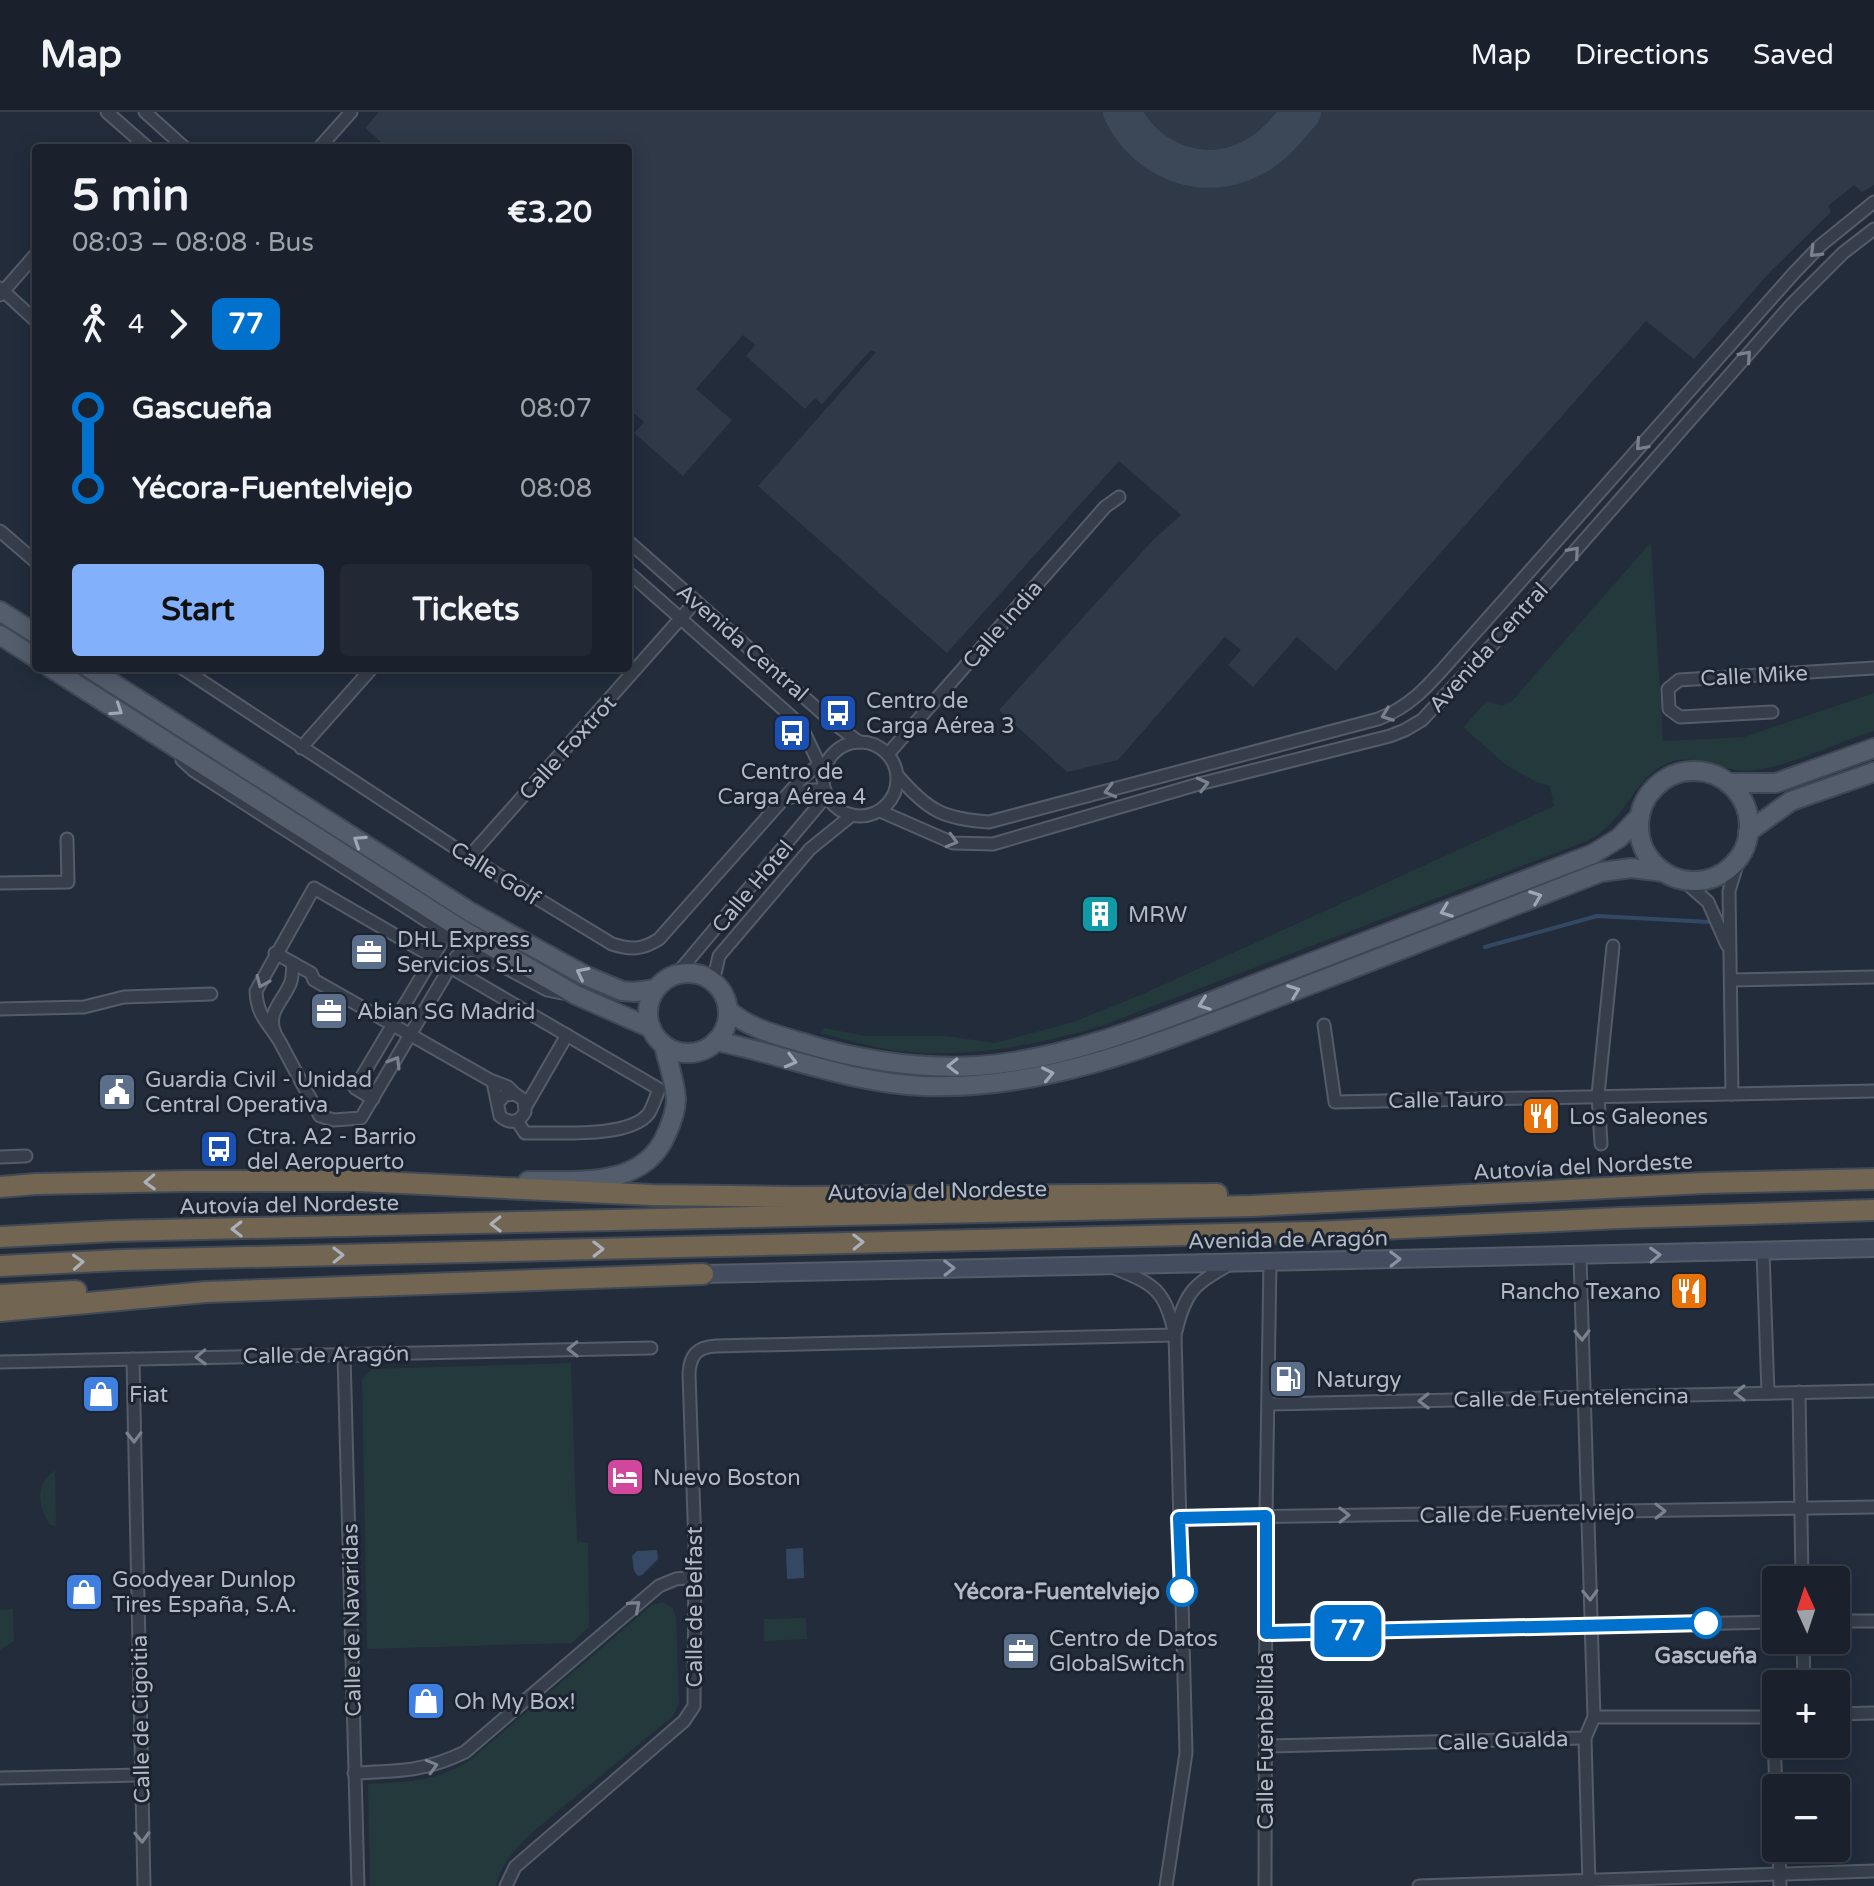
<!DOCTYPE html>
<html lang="en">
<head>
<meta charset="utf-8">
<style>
  body { margin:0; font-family:"Varela Round",sans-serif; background:#232934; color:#f1f3f6; height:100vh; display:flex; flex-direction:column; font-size:30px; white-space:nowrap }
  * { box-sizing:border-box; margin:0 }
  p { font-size:26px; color:#9fa3a9 }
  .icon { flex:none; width:44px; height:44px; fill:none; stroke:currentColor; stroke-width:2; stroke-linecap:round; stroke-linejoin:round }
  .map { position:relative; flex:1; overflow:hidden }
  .side { position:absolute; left:32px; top:32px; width:600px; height:528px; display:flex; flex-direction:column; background:#1a212c; border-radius:8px; box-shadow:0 4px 20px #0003,0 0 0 2px #383e48 }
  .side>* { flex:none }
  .badge { padding:0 16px; border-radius:12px; font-size:28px; line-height:52px }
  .needle { width:52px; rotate:357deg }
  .tools { position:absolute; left:1762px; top:1454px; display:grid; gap:16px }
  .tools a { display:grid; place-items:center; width:88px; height:88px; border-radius:8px; background:#1a212c; box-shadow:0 4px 20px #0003,0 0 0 2px #383e48; font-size:40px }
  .map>.badge { position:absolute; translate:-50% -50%; box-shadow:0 0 0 4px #fff }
  .legs { display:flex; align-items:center; gap:12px; height:88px; padding:0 40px; font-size:26px }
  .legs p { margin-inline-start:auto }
  .overview { display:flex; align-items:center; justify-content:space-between; height:136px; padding:0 40px }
  h1 { font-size:44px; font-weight:700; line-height:60px }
  .button { display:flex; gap:16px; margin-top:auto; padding:16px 40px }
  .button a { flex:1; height:92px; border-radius:8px; background:#83b0fa; color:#111; font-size:32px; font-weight:700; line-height:92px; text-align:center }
  .button a+a { background:#232934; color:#f1f3f6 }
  ul { padding:0 40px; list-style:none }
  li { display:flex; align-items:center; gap:28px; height:80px; font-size:30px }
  li i { display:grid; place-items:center; width:12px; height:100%; margin:0 10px; background:currentColor }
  li i::after { content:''; width:20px; height:20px; margin:-10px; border:6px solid; border-radius:50%; background:#1a212c }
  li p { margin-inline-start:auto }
  li:first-child i { background:linear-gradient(#0000 50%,currentColor 0) }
  li:last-child i { background:linear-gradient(currentColor 50%,#0000 0) }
  header { display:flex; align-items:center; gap:48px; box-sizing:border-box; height:112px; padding:0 40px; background:#1a212c; border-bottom:2px solid #383e48 }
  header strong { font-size:38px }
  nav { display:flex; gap:44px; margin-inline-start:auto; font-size:28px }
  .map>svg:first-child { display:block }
</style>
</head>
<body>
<header>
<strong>Map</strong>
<nav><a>Map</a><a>Directions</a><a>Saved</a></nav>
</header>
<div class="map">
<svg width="1874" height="1774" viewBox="0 0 1874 1774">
  <rect width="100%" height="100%" fill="#222c3b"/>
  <polygon fill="#303948" points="379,0 1874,0 1874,73 1862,80 1854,73 1828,94 1831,100 1768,162 1694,247 1646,209 1336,559 1297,525 1253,575 1228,553 1241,538 1225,525 1118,648 1067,660 999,598 1153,428 1181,403 1119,349 947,541 758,374 876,240 871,238 822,292 815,286 805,297 746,244 755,233 743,223 696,277 732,308 683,364 634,321 644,310 628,296 628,36 388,36 365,16"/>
  <g fill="#24393c">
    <path d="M1651,430l12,199 81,-4 130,-44v38c-39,12 -78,33 -118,39 -31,6 -58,-21 -90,-6 -34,15 -40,59 -79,77l-486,185c-64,19 -134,33 -202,25 -26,-3 -53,-12 -79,-18l4,-5 42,8h80l49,7 78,-21 70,-28 411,-188 -4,-20 -14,-4 -30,-17 -43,-38 24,-26 15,5 10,-5z"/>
    <polygon points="571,1251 577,1429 588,1431 589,1515 572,1531 367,1537 362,1266 372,1257"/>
    <path d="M55,1358l1,56 -6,-1c-12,-20 -16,-39 5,-55z"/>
    <path d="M662,1490l11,6 3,10 3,85 -6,13 -145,120c-13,14 -28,30 -32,50h-126l-2,-102c40,-2 66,-2 101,-23l183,-156z"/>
    <polygon points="13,1497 14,1529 0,1538 0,1498"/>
    <polygon points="806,1506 807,1527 764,1529 764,1507"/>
  </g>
  <g fill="#354863">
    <polygon points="803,1436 804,1466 787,1467 786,1437"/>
    <polygon points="657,1438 658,1447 642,1463 638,1464 634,1459 632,1444 637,1439"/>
  </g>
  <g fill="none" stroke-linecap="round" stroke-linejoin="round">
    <polyline stroke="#354863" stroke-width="4" points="1485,835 1597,804 1710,810"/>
    <path stroke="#3c4757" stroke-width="38" d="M1122,0c24,49 81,72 130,46 21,-10 35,-29 50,-46"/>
    <g stroke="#545c69" stroke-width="15">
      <g id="street">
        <polyline points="107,0 148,36"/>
        <polyline points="145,0 185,36"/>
        <polyline points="319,36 351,0"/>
        <polyline points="0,176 36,209"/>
        <polyline points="0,183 36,142"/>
        <polyline points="0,419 36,450"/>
        <polyline points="628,429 831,609 859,630"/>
        <polyline points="628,460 792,605 802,616 824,662"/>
        <path d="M182,556l287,189 143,87c19,6 30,6 47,-5l144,-162 16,-12 9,-3"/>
        <polyline points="1772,600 1680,605 1669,597 1668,577 1679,568 1874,556"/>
        <circle cx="860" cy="667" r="37"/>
        <polyline points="301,636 372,556"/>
        <polyline points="888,642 1105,395 1119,385"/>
        <polyline points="182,648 194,659 441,818 443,827 439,835 355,976 373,987"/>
        <path d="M898,664c30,35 46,43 91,46l389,-103c32,-12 51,-34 73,-59l343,-387 27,-28 53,-43"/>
        <polyline points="786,687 809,678 825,678"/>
        <polyline points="880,699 953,731 993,732 1199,672 1390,624 1405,618 1422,608 1494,531 1792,192 1843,141 1874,117"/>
        <polyline points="469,745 696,489"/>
        <polyline points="1683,768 1708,790 1727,833"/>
        <polyline points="0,771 68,770 67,727"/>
        <polyline points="275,841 311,861 314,868 490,968 508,975 515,982"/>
        <path d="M433,845l-119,-69 -58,103c1,25 12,31 24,51 13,25 26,49 40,74l14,4 27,-2 95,-161 6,-6 11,-1 74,40 15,3"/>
        <path d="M450,855l209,122c-3,8 -6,17 -10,24 -19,26 -94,19 -124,20l-8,-12"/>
        <polyline points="676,863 827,683"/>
        <polyline points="1732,868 1874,865"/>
        <polyline points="713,870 719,844 810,737 852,703"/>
        <polyline points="0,897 84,895 124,885 211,882"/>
        <polyline points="1324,913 1335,990 1874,979"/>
        <path d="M275,921c-9,-20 8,-32 15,-49 3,-6 2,-14 3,-21"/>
        <path d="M493,970l7,34c9,8 19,7 25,-4l-1,-12 -9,-6 -10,1 -7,8"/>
        <polyline points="1732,982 1729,779 1739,746"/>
        <polyline points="526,994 567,923"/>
        <polyline points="1601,1032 1598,983 1613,834"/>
        <polyline points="0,1045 26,1044"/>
        <polyline points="1763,1140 1768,1281"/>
        <path d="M1112,1155c43,18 52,21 63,68l11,418 -20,133"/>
        <path d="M1176,1219c10,-41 18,-46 54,-67"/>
        <polyline points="344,1242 358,1774"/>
        <polyline points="133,1247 144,1774"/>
        <polyline points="0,1250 651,1236"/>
        <polyline points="1799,1280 1802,1468"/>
        <polyline points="1269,1292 1874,1279"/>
        <polyline points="1179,1406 1874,1395"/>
        <polyline points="1836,1509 1874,1509"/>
        <polyline points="1266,1521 1776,1510"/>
        <polyline points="1803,1528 1804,1572"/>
        <polyline points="1836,1602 1874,1601"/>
        <polyline points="1594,1605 1776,1605"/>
        <polyline points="1773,1605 1776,1676"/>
        <polyline points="1585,1626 1589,1773"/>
        <polyline points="1266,1634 1585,1626 1594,1605 1580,1145"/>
        <path d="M354,1661c44,-2 70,-1 111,-21l194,-166 17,-7 19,-2"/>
        <polyline points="0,1666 141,1663"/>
        <polyline points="1779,1736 1780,1774"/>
        <path d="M506,1774l9,-19 169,-146 10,-15 1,-160 -6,-172c1,-19 8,-27 27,-28l459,-11"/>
        <polyline points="1265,1774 1266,1404 1270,1148"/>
        <polyline points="1419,1774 1874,1759"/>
      </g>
    </g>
    <g stroke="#545c69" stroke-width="20">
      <path id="secondary" d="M703,1162c390,-11 781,-14 1171,-26"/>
    </g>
    <g stroke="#3f4854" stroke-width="22">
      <g id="primary">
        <polyline points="0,499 36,522"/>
        <polyline points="0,523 36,546"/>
        <polyline points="51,556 461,817 576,883 651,916"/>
        <polyline points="89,556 470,800 584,863 622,879 634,880 656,877"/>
        <circle cx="1694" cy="714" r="55"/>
        <polyline points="1728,671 1776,671 1874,636"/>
        <polyline points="1748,720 1791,689 1874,660"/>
        <circle cx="688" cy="901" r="40"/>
        <path d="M728,898c23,20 53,26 82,35 54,16 111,24 167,21 95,-6 201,-52 289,-86 109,-42 218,-84 327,-126l26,-16 21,-22"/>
        <path d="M716,929c69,14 135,42 207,45 131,5 253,-50 373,-96 102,-39 204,-79 305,-118l30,-4 33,4"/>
        <path d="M528,1069c48,-1 115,8 138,-46 5,-11 10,-24 10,-36 -1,-18 -8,-36 -12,-54"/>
      </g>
    </g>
    <g stroke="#414956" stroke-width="24">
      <g id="highway">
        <polyline points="0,1075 36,1072 186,1069 359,1069 652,1083 793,1085 1217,1082"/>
        <polyline points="0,1125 113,1119 1252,1094 1704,1071 1874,1067"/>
        <polyline points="0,1154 121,1148 1316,1120 1620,1106 1874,1098"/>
        <polyline points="0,1183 76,1179"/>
        <polyline points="0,1199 206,1180 703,1162"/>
      </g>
    </g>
    <use href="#street" stroke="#363e4b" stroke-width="11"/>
    <use href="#secondary" stroke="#434d5f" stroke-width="16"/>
    <use href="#primary" stroke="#535d6c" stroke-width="18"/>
    <use href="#highway" stroke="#726652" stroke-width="20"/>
  </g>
  <defs><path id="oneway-chevron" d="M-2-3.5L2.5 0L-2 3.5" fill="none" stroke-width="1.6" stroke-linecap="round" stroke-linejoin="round" transform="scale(2)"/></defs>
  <g stroke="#7a828f">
    <use href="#oneway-chevron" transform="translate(1815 140) rotate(135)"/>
    <use href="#oneway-chevron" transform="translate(1746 244) rotate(-49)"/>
    <use href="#oneway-chevron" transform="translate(1641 333) rotate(132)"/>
    <use href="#oneway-chevron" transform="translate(1574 440) rotate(-49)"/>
    <use href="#oneway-chevron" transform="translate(1387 603) rotate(159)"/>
    <use href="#oneway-chevron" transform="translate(1203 672) rotate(-15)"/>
    <use href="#oneway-chevron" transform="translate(1110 679) rotate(165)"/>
    <use href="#oneway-chevron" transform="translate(952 729) rotate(16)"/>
    <use href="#oneway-chevron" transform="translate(262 870) rotate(113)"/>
    <use href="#oneway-chevron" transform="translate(395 950) rotate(-59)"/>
    <use href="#oneway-chevron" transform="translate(1582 1223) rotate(89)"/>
    <use href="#oneway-chevron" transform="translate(573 1237) rotate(179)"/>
    <use href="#oneway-chevron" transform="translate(201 1245) rotate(178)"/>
    <use href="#oneway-chevron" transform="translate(1740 1281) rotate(179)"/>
    <use href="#oneway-chevron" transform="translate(1424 1289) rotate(179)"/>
    <use href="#oneway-chevron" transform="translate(134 1325) rotate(89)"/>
    <use href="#oneway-chevron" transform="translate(1660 1399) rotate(-1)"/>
    <use href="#oneway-chevron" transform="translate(1344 1403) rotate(-1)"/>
    <use href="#oneway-chevron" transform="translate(1590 1483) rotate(88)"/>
    <use href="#oneway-chevron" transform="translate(635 1494) rotate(-41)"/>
    <use href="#oneway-chevron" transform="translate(432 1654) rotate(-16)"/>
    <use href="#oneway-chevron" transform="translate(142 1725) rotate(88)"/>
  </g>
  <g stroke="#9ea7b5">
    <use href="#oneway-chevron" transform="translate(117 598) rotate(33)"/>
    <use href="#oneway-chevron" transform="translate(359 729) rotate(-147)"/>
    <use href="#oneway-chevron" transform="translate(1536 785) rotate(-21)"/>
    <use href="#oneway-chevron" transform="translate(1446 799) rotate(159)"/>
    <use href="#oneway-chevron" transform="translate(582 861) rotate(-153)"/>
    <use href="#oneway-chevron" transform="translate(1294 879) rotate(-21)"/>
    <use href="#oneway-chevron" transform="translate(1204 892) rotate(160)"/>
    <use href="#oneway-chevron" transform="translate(791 949) rotate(15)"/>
    <use href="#oneway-chevron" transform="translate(953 954) rotate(179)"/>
    <use href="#oneway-chevron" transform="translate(1048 962) rotate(-12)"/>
  </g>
  <g stroke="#abb1bb">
    <use href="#oneway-chevron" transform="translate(150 1070) rotate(178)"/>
    <use href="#oneway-chevron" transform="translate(496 1112) rotate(179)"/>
    <use href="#oneway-chevron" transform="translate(237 1117) rotate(179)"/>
    <use href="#oneway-chevron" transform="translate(858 1130) rotate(-1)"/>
    <use href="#oneway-chevron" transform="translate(598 1137) rotate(-1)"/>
    <use href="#oneway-chevron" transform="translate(338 1143) rotate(-1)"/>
    <use href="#oneway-chevron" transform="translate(78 1150) rotate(-3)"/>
  </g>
  <g stroke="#8a93a3">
    <use href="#oneway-chevron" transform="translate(1655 1143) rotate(-2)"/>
    <use href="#oneway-chevron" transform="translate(1395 1147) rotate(-1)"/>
    <use href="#oneway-chevron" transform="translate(949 1156) rotate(-1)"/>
  </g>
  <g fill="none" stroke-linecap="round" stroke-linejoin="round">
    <g stroke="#fff" stroke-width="18">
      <polyline id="line-1" points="1182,1479 1179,1406 1266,1404 1266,1521 1706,1511"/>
    </g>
    <use href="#line-1" stroke="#0072ce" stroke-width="12"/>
  </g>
  <defs>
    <g id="bus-square" transform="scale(2)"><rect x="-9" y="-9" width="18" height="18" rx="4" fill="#1a4fb4" stroke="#1b2430"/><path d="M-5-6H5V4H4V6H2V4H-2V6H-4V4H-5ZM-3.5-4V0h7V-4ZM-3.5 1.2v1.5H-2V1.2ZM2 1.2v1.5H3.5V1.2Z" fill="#fff"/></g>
    <g id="building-square" transform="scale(2)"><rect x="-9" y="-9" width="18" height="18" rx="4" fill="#0f9aa8" stroke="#1b2430"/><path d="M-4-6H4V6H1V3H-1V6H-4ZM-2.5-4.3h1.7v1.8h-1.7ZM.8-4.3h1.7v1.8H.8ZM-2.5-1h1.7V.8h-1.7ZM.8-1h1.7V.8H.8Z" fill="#fff"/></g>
    <g id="office-square" transform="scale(2)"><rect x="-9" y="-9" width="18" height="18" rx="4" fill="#5c6f8a" stroke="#1b2430"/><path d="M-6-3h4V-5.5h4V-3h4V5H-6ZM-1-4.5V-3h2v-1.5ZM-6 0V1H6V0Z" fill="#fff"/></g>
    <g id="civic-square" transform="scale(2)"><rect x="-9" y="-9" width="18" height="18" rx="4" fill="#5c6f8a" stroke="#1b2430"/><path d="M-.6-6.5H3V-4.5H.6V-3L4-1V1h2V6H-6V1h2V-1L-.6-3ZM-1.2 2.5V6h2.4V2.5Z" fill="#fff"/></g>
    <g id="restaurant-square" transform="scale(2)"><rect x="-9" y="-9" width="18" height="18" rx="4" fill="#e8710a" stroke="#1b2430"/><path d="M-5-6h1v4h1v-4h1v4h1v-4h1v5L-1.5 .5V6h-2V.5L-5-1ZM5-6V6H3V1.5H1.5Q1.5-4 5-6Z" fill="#fff"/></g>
    <g id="fuel-square" transform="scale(2)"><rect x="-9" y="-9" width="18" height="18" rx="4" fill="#5c6f8a" stroke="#1b2430"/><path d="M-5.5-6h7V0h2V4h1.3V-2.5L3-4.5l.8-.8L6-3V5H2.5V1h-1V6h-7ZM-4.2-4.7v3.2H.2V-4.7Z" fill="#fff"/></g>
    <g id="shop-square" transform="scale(2)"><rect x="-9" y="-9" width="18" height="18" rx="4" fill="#3f7fe0" stroke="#1b2430"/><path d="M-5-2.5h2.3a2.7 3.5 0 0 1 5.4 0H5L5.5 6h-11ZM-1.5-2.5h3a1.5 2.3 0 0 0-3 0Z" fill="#fff"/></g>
    <g id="hotel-square" transform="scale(2)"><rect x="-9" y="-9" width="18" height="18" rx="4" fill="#d1479c" stroke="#1b2430"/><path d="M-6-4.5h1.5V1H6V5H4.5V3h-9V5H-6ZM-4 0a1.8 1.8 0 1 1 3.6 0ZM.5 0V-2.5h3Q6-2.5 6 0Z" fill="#fff"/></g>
  </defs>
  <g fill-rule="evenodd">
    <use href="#bus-square" x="838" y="601"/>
    <use href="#bus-square" x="792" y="621"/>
    <use href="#building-square" x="1100" y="802"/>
    <use href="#office-square" x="369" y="840"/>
    <use href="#office-square" x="329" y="899"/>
    <use href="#civic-square" x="117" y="980"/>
    <use href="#restaurant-square" x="1541" y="1004"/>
    <use href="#bus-square" x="219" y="1037"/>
    <use href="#restaurant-square" x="1689" y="1179"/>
    <use href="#fuel-square" x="1288" y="1267"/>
    <use href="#shop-square" x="101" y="1282"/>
    <use href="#hotel-square" x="625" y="1365"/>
    <use href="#shop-square" x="84" y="1480"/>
    <use href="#office-square" x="1021" y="1539"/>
    <use href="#shop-square" x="426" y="1589"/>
  </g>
  <g fill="#fff" stroke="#0072ce" stroke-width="4">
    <circle cx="1182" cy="1479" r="14"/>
    <circle cx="1706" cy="1511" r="14"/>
  </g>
  <g text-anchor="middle" stroke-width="6" stroke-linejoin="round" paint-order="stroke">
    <g font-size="22" fill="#b1b9c7" stroke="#1b2430">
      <text transform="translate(1002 512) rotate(-49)" y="8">Calle India</text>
      <text transform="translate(743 530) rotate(41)" y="8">Avenida Central</text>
      <text transform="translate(1488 535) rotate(-48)" y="8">Avenida Central</text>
      <text transform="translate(1754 563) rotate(-3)" y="8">Calle Mike</text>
      <text transform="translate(567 635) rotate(-48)" y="8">Calle Foxtrot</text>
      <text transform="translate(496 761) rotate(32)" y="8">Calle Golf</text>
      <text transform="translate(752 774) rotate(-50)" y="8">Calle Hotel</text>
      <text transform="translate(1446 987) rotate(-1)" y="8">Calle Tauro</text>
      <text transform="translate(1583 1054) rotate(-3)" y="8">Autovía del Nordeste</text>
      <text transform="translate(937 1078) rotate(-1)" y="8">Autovía del Nordeste</text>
      <text transform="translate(289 1092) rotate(-1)" y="8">Autovía del Nordeste</text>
      <text transform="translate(1288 1127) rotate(-1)" y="8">Avenida de Aragón</text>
      <text transform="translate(326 1242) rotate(-1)" y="8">Calle de Aragón</text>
      <text transform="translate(1571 1285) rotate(-1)" y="8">Calle de Fuentelencina</text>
      <text transform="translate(1527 1401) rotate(-1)" y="8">Calle de Fuentelviejo</text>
      <text transform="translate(694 1495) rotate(-90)" y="8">Calle de Belfast</text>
      <text transform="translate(351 1508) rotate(-91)" y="8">Calle de Navaridas</text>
      <text transform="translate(140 1607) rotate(-91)" y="8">Calle de Cigoitia</text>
      <text transform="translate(1503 1628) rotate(-2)" y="8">Calle Gualda</text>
      <text transform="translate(1265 1629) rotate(-90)" y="8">Calle Fuenbellida</text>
    </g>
    <g font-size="22" fill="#b1b9c7" stroke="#1b2430" text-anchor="start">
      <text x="866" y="596">Centro de<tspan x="866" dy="25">Carga Aérea 3</tspan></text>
      <text x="792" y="667" text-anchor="middle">Centro de<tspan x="792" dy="25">Carga Aérea 4</tspan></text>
      <text x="1128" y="810">MRW</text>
      <text x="397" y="835">DHL Express<tspan x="397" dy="25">Servicios S.L.</tspan></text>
      <text x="357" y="907">Abian SG Madrid</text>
      <text x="145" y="975">Guardia Civil - Unidad<tspan x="145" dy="25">Central Operativa</tspan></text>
      <text x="1569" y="1012">Los Galeones</text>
      <text x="247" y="1032">Ctra. A2 - Barrio<tspan x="247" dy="25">del Aeropuerto</tspan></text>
      <text x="1661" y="1187" text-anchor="end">Rancho Texano</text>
      <text x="1316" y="1275">Naturgy</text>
      <text x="129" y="1290">Fiat</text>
      <text x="653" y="1373">Nuevo Boston</text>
      <text x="112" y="1475">Goodyear Dunlop<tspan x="112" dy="25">Tires España, S.A.</tspan></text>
      <text x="1049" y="1534">Centro de Datos<tspan x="1049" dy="25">GlobalSwitch</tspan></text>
      <text x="454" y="1597">Oh My Box!</text>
    </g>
    <g font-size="22" font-weight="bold" fill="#b1b9c7" stroke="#1b2430" text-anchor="end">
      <text x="1160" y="1487">Yécora-Fuentelviejo</text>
      <text x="1706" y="1551" text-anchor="middle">Gascueña</text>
    </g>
  </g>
</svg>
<div class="tools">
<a><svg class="needle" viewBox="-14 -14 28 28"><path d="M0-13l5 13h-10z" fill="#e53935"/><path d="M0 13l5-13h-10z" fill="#9fa3a9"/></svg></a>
<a>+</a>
<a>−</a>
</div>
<b class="badge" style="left:1348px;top:1519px;background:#0072ce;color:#fff">77</b>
<section class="side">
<div class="overview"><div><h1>5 min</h1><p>08:03 – 08:08 · Bus</p></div><b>€3.20</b></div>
<div class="legs"><svg class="icon" aria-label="walk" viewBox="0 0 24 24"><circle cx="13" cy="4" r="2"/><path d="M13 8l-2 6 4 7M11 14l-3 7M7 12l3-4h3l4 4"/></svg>4<svg class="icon" aria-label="forward" viewBox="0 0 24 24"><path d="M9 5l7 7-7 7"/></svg><b class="badge" style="background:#0072ce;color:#fff">77</b></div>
<ul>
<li><i style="color:#0072ce"></i><b>Gascueña</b><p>08:07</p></li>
<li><i style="color:#0072ce"></i><b>Yécora-Fuentelviejo</b><p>08:08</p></li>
</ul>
<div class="button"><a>Start</a><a>Tickets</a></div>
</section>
</div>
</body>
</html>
